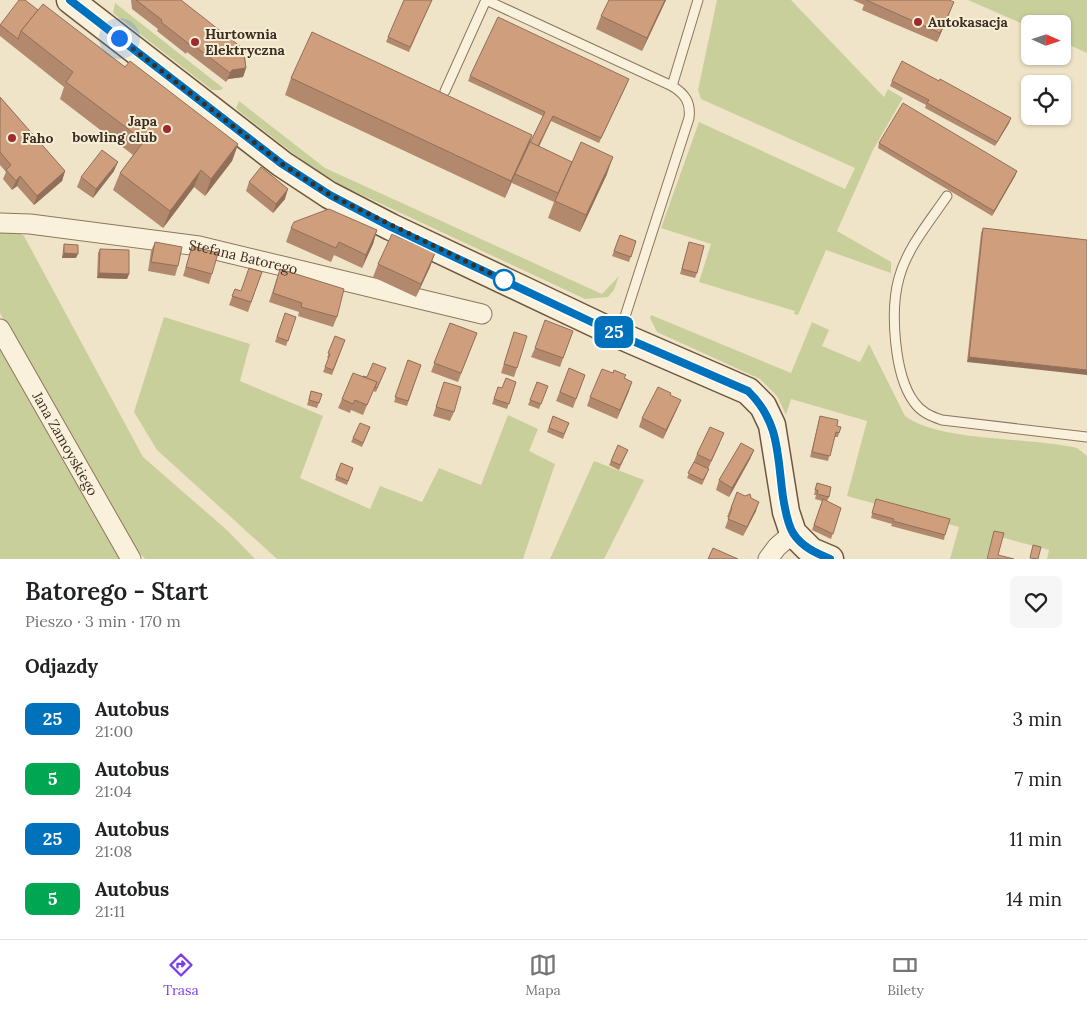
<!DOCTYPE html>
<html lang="pl">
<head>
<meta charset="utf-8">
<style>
  body { margin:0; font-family:Lora,serif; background:#f6f6f6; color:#202124; height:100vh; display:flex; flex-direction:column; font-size:19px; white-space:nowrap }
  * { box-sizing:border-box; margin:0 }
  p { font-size:16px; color:#757577 }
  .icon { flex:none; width:28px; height:28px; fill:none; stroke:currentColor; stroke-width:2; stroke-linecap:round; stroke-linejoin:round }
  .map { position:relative; height:559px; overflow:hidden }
  .side { display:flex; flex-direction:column; background:#fff; flex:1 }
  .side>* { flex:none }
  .badge { padding:0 10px; border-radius:8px; font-size:18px; line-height:32px }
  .needle { width:32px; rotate:93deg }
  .fabs { position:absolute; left:1021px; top:15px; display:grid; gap:10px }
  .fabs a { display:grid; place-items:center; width:50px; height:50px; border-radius:8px; background:#fff; box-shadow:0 1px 4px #0004; font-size:25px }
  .you { position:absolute; width:25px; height:25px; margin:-12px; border:4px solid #fff; border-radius:50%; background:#1a73e8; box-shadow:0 0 0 8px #1a73e833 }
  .map>.badge { position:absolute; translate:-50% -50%; box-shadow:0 0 0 2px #fff }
  h2 { padding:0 25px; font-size:19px; line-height:45px }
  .round { display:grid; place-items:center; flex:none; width:52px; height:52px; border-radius:8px; background:#f6f6f6 }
  .headline { display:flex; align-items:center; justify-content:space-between; height:85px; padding:0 25px }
  h1 { font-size:24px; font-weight:600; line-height:38px }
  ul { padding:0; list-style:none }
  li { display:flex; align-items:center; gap:15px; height:60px; padding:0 25px }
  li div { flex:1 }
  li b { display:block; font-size:19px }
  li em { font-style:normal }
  li .badge { min-width:55px; font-weight:700; text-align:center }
  .tabs { display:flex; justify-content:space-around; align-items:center; height:70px; border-top:1px solid #e0e0e0; background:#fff; font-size:14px; color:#757577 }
  .tabs a { display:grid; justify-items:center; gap:2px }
  .tabs .current { color:#7c3aed }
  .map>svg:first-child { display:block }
</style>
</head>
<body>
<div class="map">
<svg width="1087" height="559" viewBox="0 0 1087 559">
  <rect width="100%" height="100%" fill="#f0e4c8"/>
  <g fill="#c9cf9b">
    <polygon points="717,0 791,0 884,97 888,89 903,98 873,150 837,231 891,262 891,273 826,250 798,315 794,314 795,311 699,282 711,244 661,228 699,122 845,189 855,168 701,99 698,90"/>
    <polygon points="968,0 1087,0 1087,53 1063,42 1062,24 1030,24 1030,27"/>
    <polygon points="115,3 223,88 221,90 212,90 113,13"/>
    <polygon points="239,101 325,168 602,294 619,276 614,290 608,297 585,299 345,187 312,168 240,112 236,108"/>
    <polygon points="0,227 16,231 24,236 143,457 228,531 255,559 145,559 123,534 0,313"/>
    <path d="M651,315l140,58 21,-51 17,8 -7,16 38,16 9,-18 36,72c34,26 126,21 172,32l10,8v103h-40l2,-9 -56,-15 -7,24h-36l9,-32 -112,-31 20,-75 -76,-22 -5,16 -9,-19 -17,-17 -103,-47 -7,-14z"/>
    <polygon points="164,317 250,344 240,381 323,416 300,478 370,509 380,486 422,502 439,468 481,485 508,415 538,429 529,451 555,464 523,559 277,559 157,450 134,412"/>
    <polygon points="0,348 121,559 0,559"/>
    <polygon points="594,461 644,480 604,559 550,559"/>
  </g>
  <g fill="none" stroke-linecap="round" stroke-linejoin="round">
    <g stroke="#8d765c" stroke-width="11">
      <g id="lane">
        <polyline points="445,91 486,0 672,86"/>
        <path d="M947,196c-17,25 -40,52 -48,82 -9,32 -5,97 15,124 7,10 16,14 28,18l145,17"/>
        <path d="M620,332l69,-214c2,-16 -4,-24 -17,-32l26,-86"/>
      </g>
    </g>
    <g stroke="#8d765c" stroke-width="21">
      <g id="street">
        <path id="s1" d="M0,223l30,1 169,22 283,68"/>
        <path id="s2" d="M0,329l131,230"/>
        <polyline points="768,559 777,547 793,533"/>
      </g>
    </g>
    <g stroke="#6f573f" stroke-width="29">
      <polyline id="secondary" points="70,0 282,164 329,195 391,227 619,335 748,391 763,406 772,425 786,512 793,533 811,551 830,559"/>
    </g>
    <use href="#lane" stroke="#faf1dc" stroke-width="9"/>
    <use href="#street" stroke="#faf1dc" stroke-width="19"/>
    <use href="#secondary" stroke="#faf1dc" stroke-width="26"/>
  </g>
  <g fill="#b2896c">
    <polygon points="131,0 181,0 245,57 246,68 243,77 228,79 226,82 187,52 186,54 157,31 158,29 132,9"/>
    <polygon points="432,0 409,52 386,42 388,37"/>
    <polygon points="609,0 666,0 642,51 596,29 601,16"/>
    <polygon points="853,0 949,0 950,12 937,42 862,10 864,5"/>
    <polygon points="38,10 125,67 238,144 232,161 205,196 194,187 163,228 113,190 120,173 133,155 60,99 64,87 0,36 0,25"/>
    <polygon points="470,76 627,84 599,143 551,121 539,147 572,162 607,174 580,232 548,218 554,202 512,183 512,182 505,198 285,95 291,78 532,135 530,143 543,116 468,81"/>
    <polygon points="892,81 939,81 1011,118 1009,123 995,146 925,108 926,105 890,86"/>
    <polygon points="0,97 65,171 62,181 34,205 17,186 12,190 3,179 6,172 0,165"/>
    <polygon points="879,143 1017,171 1015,176 992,216 878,148"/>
    <polygon points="114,171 93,198 77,187 81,177"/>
    <polygon points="249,182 285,199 273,213 246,191"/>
    <polygon points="291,228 377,230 373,244 362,268 334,255 331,262 286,242"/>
    <polygon points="983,228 1087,240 967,362 981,233"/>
    <polygon points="620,235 636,241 629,262 612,256"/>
    <polygon points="155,242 178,266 175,276 148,271 151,251"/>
    <polygon points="689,242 697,273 695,278 680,274"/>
    <polygon points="64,244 76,258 62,258 63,249"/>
    <polygon points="192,246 212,274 209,284 183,276"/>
    <polygon points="100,249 129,274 127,279 97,278 98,253"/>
    <polygon points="435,253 430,267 416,297 373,277 378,264"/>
    <polygon points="280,269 337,317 333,327 298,316 299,312 269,302"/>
    <polygon points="262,272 248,312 229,305 235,289 241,291"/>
    <polygon points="285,313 296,317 286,346 275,342"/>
    <polygon points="450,323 477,333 458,382 431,372"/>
    <polygon points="573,331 560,367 531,357 535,348"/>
    <polygon points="514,332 517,368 514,377 501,373"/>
    <polygon points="335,336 345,340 332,375 323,372 329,358 327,358"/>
    <polygon points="408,360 421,365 407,406 394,402"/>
    <polygon points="386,368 376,392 373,391 363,415 351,410 350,413 338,408 342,399 363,377 367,377"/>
    <polygon points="569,368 585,375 573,408 556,401"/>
    <polygon points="624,379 629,391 617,419 587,406 590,397"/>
    <polygon points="444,382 454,412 450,421 433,416"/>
    <polygon points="516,382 507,409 492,404 498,387 502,388"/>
    <polygon points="537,382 548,386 539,409 528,405"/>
    <polygon points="311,391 322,394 317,408 307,405"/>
    <polygon points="670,395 677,409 663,439 639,427 642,418"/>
    <polygon points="553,416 569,423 563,439 547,432"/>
    <polygon points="820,416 837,426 839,433 838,437 834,437 828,461 810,457"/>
    <polygon points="370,427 362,447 351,442 353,438"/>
    <polygon points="720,443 708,469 707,474 702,485 687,478 697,454"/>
    <polygon points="628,450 619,470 609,465 611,461"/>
    <polygon points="754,450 750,459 729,497 716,490 719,480"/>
    <polygon points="341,463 353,468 347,485 335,480"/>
    <polygon points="817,483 829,497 827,501 841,508 831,539 812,530 822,501 815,499 816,495 814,495"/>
    <polygon points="737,492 756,511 743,536 725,528 729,517 727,517"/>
    <polygon points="876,499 945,535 944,540 891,526 892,524 871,518"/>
  </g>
  <g fill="#916f58">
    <polygon points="665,0 666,0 642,51 647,38"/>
    <polygon points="954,2 950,12 937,42 940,33"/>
    <polygon points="246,68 243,77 228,79 226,82 230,73 232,70"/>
    <polygon points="1011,118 1009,123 995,146 997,142"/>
    <polygon points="532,135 526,152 515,174 505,198 511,181"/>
    <polygon points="238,144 232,161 205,196 211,179"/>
    <polygon points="613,157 607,174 580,232 586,215"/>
    <polygon points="118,162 114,171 93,198 96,189"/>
    <polygon points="201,170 194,187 163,228 170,211"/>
    <polygon points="65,171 62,181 34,205 37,196"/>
    <polygon points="1017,171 1015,176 992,216 994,211"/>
    <polygon points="20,176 17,186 12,190 16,181"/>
    <polygon points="288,189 285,199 273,213 276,204"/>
    <polygon points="377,230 373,244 362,268 366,255"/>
    <polygon points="64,253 78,254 76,258 62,258"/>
    <polygon points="435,253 430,267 416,297 421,284"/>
    <polygon points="99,273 129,274 127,279 97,278"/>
    <polygon points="969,357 1087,370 1087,375 967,362"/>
    <polygon points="632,382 629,391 617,419 620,410"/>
    <polygon points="681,400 677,409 663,439 666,430"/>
    <polygon points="754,450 750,459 729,497 732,488"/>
    <polygon points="759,502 756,511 743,536 747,527"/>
  </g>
  <g fill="#cf9f7d" stroke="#916f58">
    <polygon points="19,0 25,0 38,10 21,31 18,39 0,25"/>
    <polygon points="136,0 181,0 246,51 244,54 246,68 232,70 230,73 191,43 189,44 161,22 162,20"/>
    <polygon points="404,0 432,0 410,47 388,37"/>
    <polygon points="609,0 665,0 647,38 601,16"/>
    <polygon points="866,0 949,0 954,2 940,33"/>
    <polygon points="43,4 125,67 130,61 238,144 211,179 201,170 170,211 120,173 144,141 66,82 73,72 21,31"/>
    <polygon points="498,17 629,79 601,138 553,116 538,146 530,143 545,112 470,76"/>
    <polygon points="312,32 532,135 511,181 291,78"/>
    <polygon points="902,61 939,81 940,79 1011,118 997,142 927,103 929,100 892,81"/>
    <polygon points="0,97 65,171 37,196 20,176 16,181 6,170 11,165 0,152"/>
    <polygon points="903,103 1017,171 994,211 879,143"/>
    <polygon points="530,142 572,162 558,193 515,174"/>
    <polygon points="581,142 613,157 586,215 555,201"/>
    <polygon points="102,150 118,162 96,189 81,177"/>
    <polygon points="261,167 288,189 276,204 249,182"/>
    <polygon points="329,209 377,230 366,255 339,242 336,248 291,228 294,222"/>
    <polygon points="983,228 1087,240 1087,370 969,357"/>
    <polygon points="392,234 435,253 421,284 378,264"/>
    <polygon points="620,235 636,241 631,257 614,251"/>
    <polygon points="155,242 182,247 178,266 151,262"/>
    <polygon points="689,242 704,246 697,273 682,269"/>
    <polygon points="64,244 78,245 78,254 64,253"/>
    <polygon points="192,246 218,253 212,274 186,267"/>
    <polygon points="100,249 129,250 129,274 99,273"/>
    <polygon points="249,268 262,272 251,302 232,296 235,289 241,291"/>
    <polygon points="280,269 344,289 337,317 301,307 302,303 273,293"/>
    <polygon points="285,313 296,317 288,341 277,337"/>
    <polygon points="545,320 573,331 563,358 535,348"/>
    <polygon points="450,323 477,333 461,373 434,363"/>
    <polygon points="514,332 527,336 517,368 504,364"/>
    <polygon points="335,336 345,340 333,370 325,367 330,354 328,353"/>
    <polygon points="408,360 421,365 408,401 395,397"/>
    <polygon points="373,363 386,368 377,388 375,387 377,382 363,377 363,376 367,377"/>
    <polygon points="569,368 585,375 576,399 560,392"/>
    <polygon points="602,369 613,373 614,370 626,375 624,378 632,382 620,410 590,397"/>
    <polygon points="353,373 377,382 367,405 355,400 353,404 342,399"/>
    <polygon points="506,378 516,382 509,404 494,399 498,387 502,388"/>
    <polygon points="444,382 461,387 454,412 436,407"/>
    <polygon points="537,382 548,386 541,404 530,400"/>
    <polygon points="658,387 671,393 670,395 681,400 666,430 642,418"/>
    <polygon points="311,391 322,394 319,403 309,400"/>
    <polygon points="553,416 569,423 564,434 549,428"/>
    <polygon points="820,416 838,420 837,426 841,427 839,433 836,432 830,456 812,452"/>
    <polygon points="360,423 370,427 363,443 353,438"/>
    <polygon points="710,427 724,433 711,461 697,454"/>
    <polygon points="741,443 754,450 732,488 719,480"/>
    <polygon points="618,445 628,450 620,465 611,461"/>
    <polygon points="694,462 709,469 703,480 688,473"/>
    <polygon points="341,463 353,468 348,481 336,476"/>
    <polygon points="817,483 831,487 829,497 817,494 818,490 815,490"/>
    <polygon points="737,492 745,496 750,494 751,498 759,502 747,527 728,519 732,508 731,508"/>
    <polygon points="823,499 841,508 833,534 814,525"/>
    <polygon points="876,499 950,519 945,535 893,521 894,519 872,513"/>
    <polygon points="994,531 1004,533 998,555 1014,559 987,559"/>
    <polygon points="1033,545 1041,547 1038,559 1030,558"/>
    <polygon points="713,548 738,559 708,559"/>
  </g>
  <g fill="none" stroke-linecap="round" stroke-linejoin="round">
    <g stroke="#fff" stroke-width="11">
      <path id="line" d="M70,0l212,164 48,31 61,32 228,108 129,56c32,31 29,64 35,106 2,12 4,26 10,36 9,14 23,20 37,26"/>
    </g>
    <use href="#line" stroke="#0072bc" stroke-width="8"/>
    <polyline stroke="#3d2e20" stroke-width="5" stroke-dasharray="0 9" points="119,38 282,164 330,195 504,280"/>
  </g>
  <g fill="#9e2a2b" stroke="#f7eed8" stroke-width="2">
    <circle cx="918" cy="22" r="5"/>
    <circle cx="195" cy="42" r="5"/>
    <circle cx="167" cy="129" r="5"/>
    <circle cx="12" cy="138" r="5"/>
  </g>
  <circle fill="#fff" stroke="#0072bc" stroke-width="2.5" cx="504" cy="280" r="10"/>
  <g text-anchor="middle" stroke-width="4" stroke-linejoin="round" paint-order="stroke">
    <g font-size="14" font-weight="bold" fill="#3d2e20" stroke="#f7eed8" text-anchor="start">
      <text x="928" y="27">Autokasacja</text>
      <text x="205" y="39">Hurtownia<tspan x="205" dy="16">Elektryczna</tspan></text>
      <text x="157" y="126" text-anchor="end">Japa<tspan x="157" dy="16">bowling club</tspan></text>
      <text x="22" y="143">Faho</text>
    </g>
    <g font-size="14" fill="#3d2e20" stroke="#f7eed8">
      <text dy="5" stroke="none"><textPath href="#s1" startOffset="246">Stefana Batorego</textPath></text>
      <text dy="5" stroke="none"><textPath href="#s2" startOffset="132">Jana Zamoyskiego</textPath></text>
    </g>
  </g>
</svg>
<div class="fabs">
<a><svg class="needle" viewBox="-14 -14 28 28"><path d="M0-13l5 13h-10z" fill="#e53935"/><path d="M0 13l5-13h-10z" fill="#757577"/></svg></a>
<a><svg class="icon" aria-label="locate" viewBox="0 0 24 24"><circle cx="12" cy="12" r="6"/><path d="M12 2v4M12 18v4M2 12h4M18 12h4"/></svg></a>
</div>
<div class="you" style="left:119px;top:38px"></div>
<b class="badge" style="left:614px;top:332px;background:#0072bc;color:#fff">25</b>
</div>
<section class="side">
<div class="headline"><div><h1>Batorego - Start</h1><p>Pieszo · 3 min · 170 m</p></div><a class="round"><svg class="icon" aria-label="heart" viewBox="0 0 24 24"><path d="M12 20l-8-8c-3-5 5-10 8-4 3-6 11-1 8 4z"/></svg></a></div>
<h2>Odjazdy</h2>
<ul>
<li><span class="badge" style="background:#0072bc;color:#fff">25</span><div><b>Autobus</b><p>21:00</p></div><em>3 min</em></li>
<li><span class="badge" style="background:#00a651;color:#fff">5</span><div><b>Autobus</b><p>21:04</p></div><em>7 min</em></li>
<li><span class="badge" style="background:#0072bc;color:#fff">25</span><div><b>Autobus</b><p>21:08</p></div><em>11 min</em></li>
<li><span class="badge" style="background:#00a651;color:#fff">5</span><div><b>Autobus</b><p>21:11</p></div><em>14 min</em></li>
</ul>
</section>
<nav class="tabs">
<a class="current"><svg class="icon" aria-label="directions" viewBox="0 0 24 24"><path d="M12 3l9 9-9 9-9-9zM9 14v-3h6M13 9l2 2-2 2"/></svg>Trasa</a>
<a><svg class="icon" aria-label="map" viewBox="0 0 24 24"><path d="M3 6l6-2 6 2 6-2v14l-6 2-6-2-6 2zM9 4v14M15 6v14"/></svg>Mapa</a>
<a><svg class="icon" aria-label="tickets" viewBox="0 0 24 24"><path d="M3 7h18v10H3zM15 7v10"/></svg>Bilety</a>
</nav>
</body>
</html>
